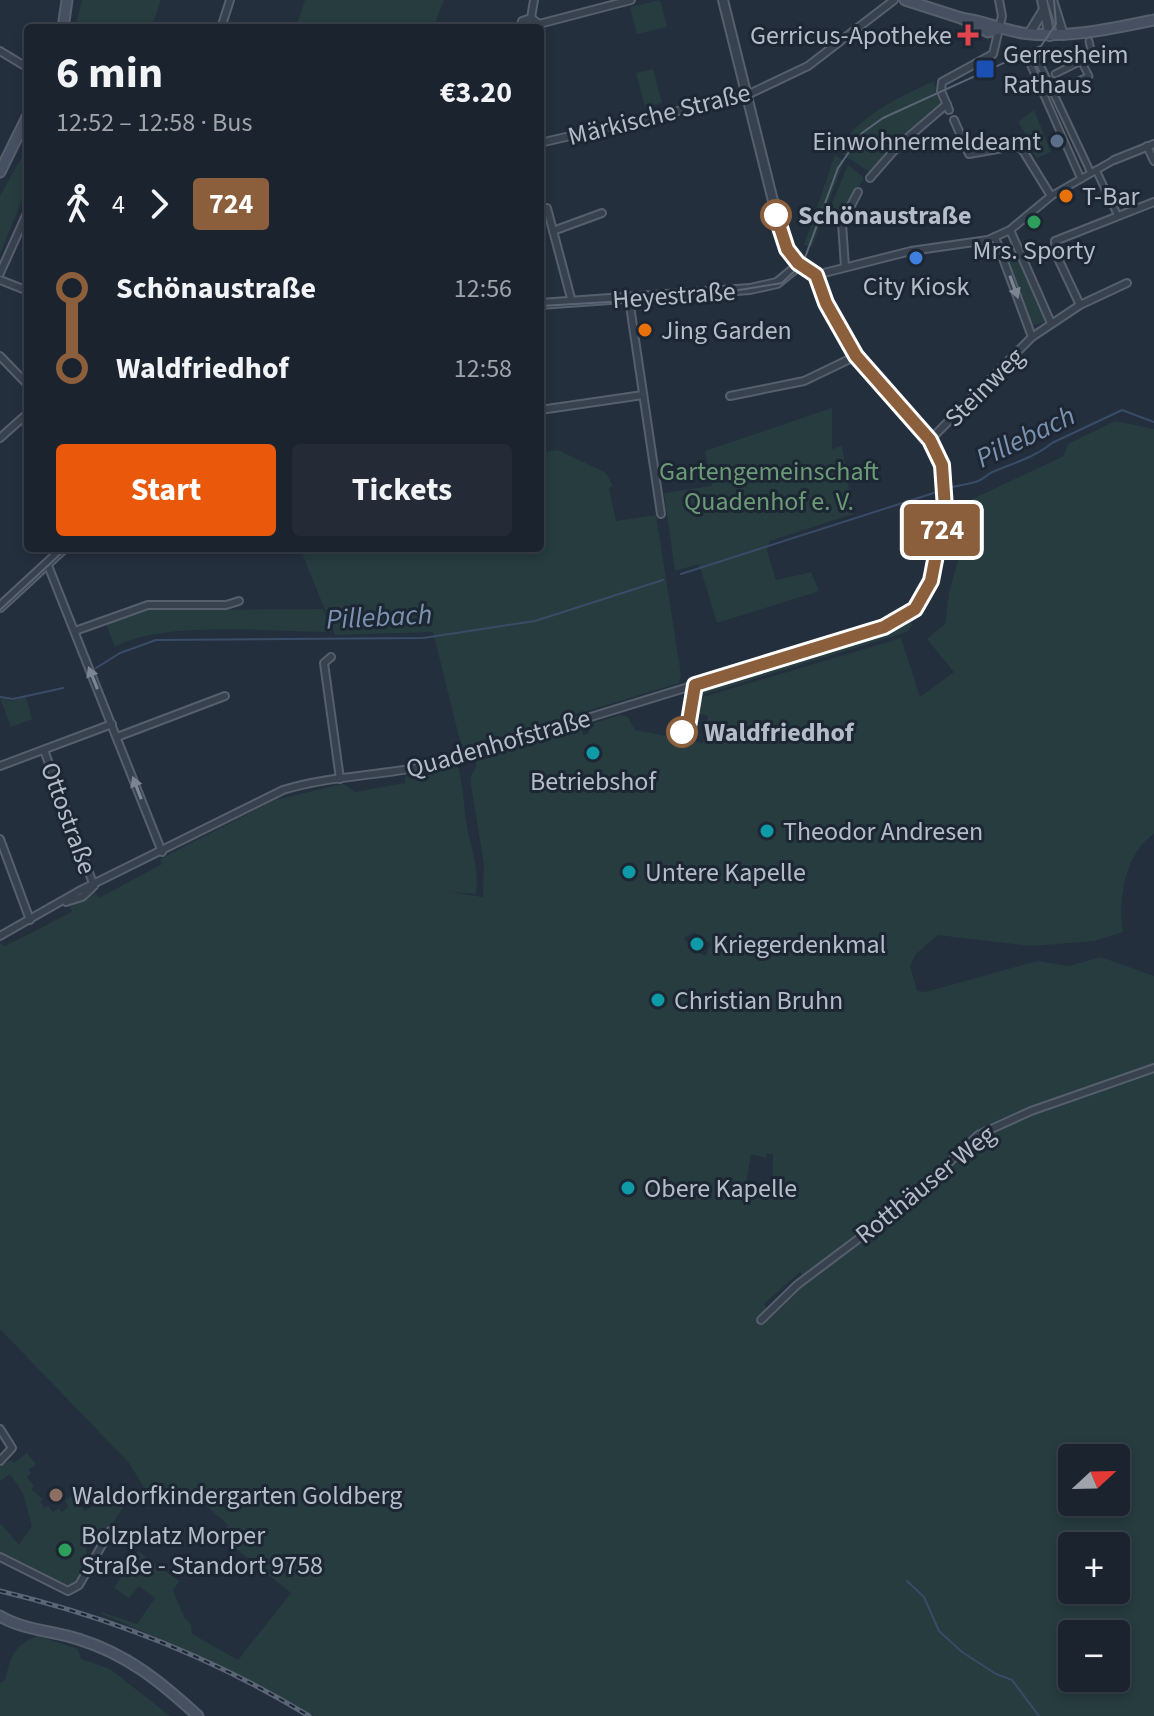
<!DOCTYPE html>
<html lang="en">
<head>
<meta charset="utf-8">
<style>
  body { margin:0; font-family:"Source Sans 3",sans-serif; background:#242b36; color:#f1f3f6; height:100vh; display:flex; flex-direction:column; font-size:30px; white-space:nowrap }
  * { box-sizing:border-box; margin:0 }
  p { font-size:26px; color:#a0a4aa }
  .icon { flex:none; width:44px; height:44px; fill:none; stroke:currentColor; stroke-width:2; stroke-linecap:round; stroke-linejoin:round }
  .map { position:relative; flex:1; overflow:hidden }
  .panel { position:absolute; left:24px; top:24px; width:520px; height:528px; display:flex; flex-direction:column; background:#1b232e; border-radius:8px; box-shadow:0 4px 12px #0003,0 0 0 2px #39404a }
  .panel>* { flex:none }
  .badge { padding:0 16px; border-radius:6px; font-size:28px; line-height:52px }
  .needle { width:52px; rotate:68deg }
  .buttons { position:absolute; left:1058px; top:1444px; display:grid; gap:16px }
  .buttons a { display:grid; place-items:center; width:72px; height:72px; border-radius:8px; background:#1b232e; box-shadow:0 4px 12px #0003,0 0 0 2px #39404a; font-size:40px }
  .map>.badge { position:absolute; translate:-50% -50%; box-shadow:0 0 0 4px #fff }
  .legs { display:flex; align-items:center; gap:12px; height:88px; padding:0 32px; font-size:26px }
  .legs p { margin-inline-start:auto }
  .summary { display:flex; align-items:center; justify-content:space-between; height:136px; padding:0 32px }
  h1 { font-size:44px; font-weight:700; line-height:60px }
  .primary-button { display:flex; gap:16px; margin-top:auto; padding:16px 32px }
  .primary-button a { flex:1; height:92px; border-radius:8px; background:#ea580c; color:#fff; font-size:32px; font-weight:700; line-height:92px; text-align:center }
  .primary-button a+a { background:#242b36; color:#f1f3f6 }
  ul { padding:0 32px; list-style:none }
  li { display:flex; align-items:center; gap:28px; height:80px; font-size:30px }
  li i { display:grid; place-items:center; width:12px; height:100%; margin:0 10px; background:currentColor }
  li i::after { content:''; width:20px; height:20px; margin:-10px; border:6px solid; border-radius:50%; background:#1b232e }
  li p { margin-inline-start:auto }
  li:first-child i { background:linear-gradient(#0000 50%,currentColor 0) }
  li:last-child i { background:linear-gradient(currentColor 50%,#0000 0) }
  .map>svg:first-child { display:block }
</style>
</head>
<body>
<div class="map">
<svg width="1154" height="1716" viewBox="0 0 1154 1716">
  <rect width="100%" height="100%" fill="#242f3e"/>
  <g fill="#263c3f" fill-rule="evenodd">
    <polygon points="82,0 161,0 151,28 75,28"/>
    <polygon points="305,0 444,0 433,28 296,28"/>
    <polygon points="660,0 667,27 637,34 630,7"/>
    <polygon points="653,69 662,103 645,107 636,73"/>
    <path d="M934,81l6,23 -51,43 -18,26 -33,-22c19,-35 61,-54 96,-70z"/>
    <polygon points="1034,110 1051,152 1037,158 1024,140 1027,136 1018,122"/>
    <polygon points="28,146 28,186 0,254 0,196"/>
    <polygon points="835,155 844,161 812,247 804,245"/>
    <polygon points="848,165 864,178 840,216 828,213"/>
    <polygon points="1015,251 1046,321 1030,327 1005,255"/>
    <polygon points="832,408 832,449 842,446 853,514 770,541 767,551 776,580 811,572 819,591 717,623 699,564 675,571 664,493 712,486 705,451"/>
    <path d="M1115,421l39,8v405c-30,19 -36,68 -31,98l-29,9 -63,5 -93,-11 -22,19 -6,12 7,25 9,1 111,-31 32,5 32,-9 53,19v88l-152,56 -39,25h5l41,-24 145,-51v646h-840l-116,-61 -96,-41 -1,-2 36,12 18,-26 -16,-12 -10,12 -15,-10 24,-37 41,30 -6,9 11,27 7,7 1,10 46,26 53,-67 -71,-57 8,-11 -27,-24 26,-17 -26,16 -56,-11 -16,-26 -129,-134v-386l5,3 67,-34 -2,-5 26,-13 3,4 63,-34 -2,-5 115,-59 63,-15 6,-1 11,8 50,-9v-6l53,-12c5,20 6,41 9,62 5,28 12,36 9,67l-27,-2 34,5 1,-32 -14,-87 6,-11 -1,-8 106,-32 2,8 5,-1 3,-10 29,-9 8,2 7,13 68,13 5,-27 -10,-3 5,-16 198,-59 19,59 34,-25 -27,-33 18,-15 4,-32 12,-42 5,-48 98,-46 4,-12zM694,932l16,12 -4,12c-12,-6 -14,-6 -22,-18zM767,1153l6,2v42l-29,1 7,-44 15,4zM800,1272l4,5 -35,34 -5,-7zM1072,1458h44v44h-44zM1072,1546h44v44h-44zM1072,1634h44v44h-44z"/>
    <polygon points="558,450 606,473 613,486 609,488 616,521 656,515 681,675 679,683 462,749 433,632 335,635 300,548 540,548 540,453"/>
    <path d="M323,609l9,23c-58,0 -169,-12 -217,15l-9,-23 44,-14z"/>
    <polygon points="910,619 912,625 907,632 699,696 708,685 885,631"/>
    <polygon points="26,697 32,719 11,727 0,698 12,701"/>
    <polygon points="27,1453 36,1464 28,1470 31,1473 27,1477 34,1486 31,1489 43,1499 40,1502 45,1508 48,1506 53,1512 59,1508 62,1512 68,1507 65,1500 71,1496 85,1511 99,1502 107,1506 118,1502 124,1506 108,1530 92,1531 84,1539 89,1563 71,1587 0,1553 0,1523 19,1545 32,1526 23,1493 10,1474 0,1481 0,1467 11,1460 14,1463"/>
    <path d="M38,1636l40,13 3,10 29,10 60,47h-170v-33l5,-3c6,-23 9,-36 33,-44z"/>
  </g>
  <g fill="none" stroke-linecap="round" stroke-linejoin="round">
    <g stroke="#394c67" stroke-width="2">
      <path d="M946,489c10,-4 22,-4 32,-8 6,-2 10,-8 17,-10 19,-8 40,-14 57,-28l70,-33 32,12"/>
      <polyline points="681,574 940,491"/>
      <polyline points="96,668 120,653 156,640 423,638 535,621 663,580"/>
      <polyline points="0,697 13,699 63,688"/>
      <polyline points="907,1581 924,1597 939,1631 962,1652 996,1674 1012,1680 1039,1716"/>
    </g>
    <polyline stroke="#3a4453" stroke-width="5" stroke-dasharray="5 2.5" stroke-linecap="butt" points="1026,58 1031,66"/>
    <g stroke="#565f6c" stroke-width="9">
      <g id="pedestrian">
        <polyline points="1035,54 1091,173"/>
        <polyline points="1081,61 1092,55 1089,41"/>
        <polyline points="1031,66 1081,179"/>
        <polyline points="1055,74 1081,61 1089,76"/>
        <polyline points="1053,93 1087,77"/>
        <polyline points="1096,170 1118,216"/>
        <polyline points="1051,196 1114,160"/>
      </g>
    </g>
    <g stroke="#565f6c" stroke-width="10">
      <g id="minor">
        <polyline points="531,18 539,24 631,0"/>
        <polyline points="221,28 230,0"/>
        <polyline points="520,28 522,21 531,18 534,0"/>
        <polyline points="0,51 28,68"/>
        <polyline points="949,110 941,91 942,82 993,54 1002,16 999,0"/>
        <polyline points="540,143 747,95 808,66 894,0"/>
        <polyline points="1147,146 1154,161"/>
        <polyline points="1114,160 1154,144"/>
        <polyline points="870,178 898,146 947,104"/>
        <polyline points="547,208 572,302"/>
        <polyline points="1010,230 1051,323"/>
        <polyline points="553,231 602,213"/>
        <polyline points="995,237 1032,337"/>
        <polyline points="845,267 842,223 858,192"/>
        <polyline points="0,273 28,211"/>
        <polyline points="816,275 911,251 988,240 1010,230 1051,196 1022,149 1014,146 969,154 954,120"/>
        <polyline points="0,280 28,291"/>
        <polyline points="629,299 661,514"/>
        <polyline points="1080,305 1055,252 1055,241 1154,202"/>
        <polyline points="0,356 28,385"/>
        <polyline points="730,396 804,381 856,356"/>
        <polyline points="540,410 643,395"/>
        <polyline points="0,438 28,413"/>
        <polyline points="930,440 1032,337 1080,305 1127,283"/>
        <polyline points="47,563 162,852"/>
        <polyline points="75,631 148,605 226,605 239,601"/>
        <polyline points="331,657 324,663 340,779"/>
        <polyline points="117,737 225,696"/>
        <polyline points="44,750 94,886"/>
        <polyline points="0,766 112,724"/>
        <polyline points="0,839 30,920"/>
        <polyline points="66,902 82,897 91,889"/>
        <path d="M0,936l79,-45 204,-101c52,-16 108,-14 161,-28l440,-135 31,-18 16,-28 14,-73 -3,-43 -12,-25 -74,-84 -30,-53 -10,-28 -17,-10"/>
        <polyline points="761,1320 797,1285 910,1200 978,1135 1031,1111 1154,1068"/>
        <polyline points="0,1429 12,1448 0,1461"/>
        <polyline points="0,1557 68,1591 79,1585 110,1531"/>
      </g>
    </g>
    <g stroke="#565f6c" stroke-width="12">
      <g id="tertiary">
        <polyline points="1042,0 1050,36"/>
        <polyline points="1052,0 1063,35"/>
        <polyline points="1029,34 1043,11"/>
        <polyline points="540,304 750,289 777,283 799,265 787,249 781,233 723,0"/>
        <polyline points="0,607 64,548"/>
      </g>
    </g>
    <g stroke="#565f6c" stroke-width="13">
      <g id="secondary">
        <polyline points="905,0 961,18 988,32 1000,29"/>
        <path d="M961,18c22,3 39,11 61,15 44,6 89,-4 132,-13"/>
        <polyline points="63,28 67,0"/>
        <polyline points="0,172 28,115"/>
        <path d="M0,1616c23,14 53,15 78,23 49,15 83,43 120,77"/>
      </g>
    </g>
    <use href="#pedestrian" stroke="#38414e" stroke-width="5"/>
    <use href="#minor" stroke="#38414e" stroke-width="6"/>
    <use href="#tertiary" stroke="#38414e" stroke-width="8"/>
    <use href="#secondary" stroke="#465061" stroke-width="9"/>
    <g stroke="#5a6575" stroke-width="2">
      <polyline points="540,306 695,297 782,283 803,263 838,168 862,133 883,118 1041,46 1056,24 1054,0"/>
      <polyline points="0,610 67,548"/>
    </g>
    <g stroke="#5a6575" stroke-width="5">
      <path id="rail" d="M0,1591c108,26 214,67 309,125"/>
    </g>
    <use href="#rail" stroke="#1d2633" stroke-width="2" stroke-dasharray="6" stroke-linecap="butt"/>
  </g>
  <defs><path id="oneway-solid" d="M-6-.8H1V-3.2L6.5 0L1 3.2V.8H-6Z" transform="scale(2)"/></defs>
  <g fill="#7c8592">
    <use href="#oneway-solid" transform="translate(1014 287) rotate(70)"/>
    <use href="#oneway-solid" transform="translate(93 678) rotate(-112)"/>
    <use href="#oneway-solid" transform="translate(137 788) rotate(-111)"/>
  </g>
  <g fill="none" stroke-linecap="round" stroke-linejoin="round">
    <g stroke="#fff" stroke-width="18">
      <polyline id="line-1" points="682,732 687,733 695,685 884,627 915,609 931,581 945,508 942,465 930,440 856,356 826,303 816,275 798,263 787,249 776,215"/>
    </g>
    <use href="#line-1" stroke="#8b5e3c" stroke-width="12"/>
  </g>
  <path fill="#e0444e" stroke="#1d2633" stroke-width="3" d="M964 23h8v8h8v8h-8v8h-8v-8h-8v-8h8z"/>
  <rect fill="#1a4fb4" stroke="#1d2633" stroke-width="3" x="975" y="59" width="20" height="20" rx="4"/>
  <circle fill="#5c6f8a" stroke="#1d2633" stroke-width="3" cx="1057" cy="141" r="8"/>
  <g fill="#e8710a" stroke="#1d2633" stroke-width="3">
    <circle cx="1066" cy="196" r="8"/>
    <circle cx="645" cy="330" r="8"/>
  </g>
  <g fill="#fff" stroke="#8b5e3c" stroke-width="4">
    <circle cx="776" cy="215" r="14"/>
    <circle cx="682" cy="732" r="14"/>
  </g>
  <g fill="#2e9e5b" stroke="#1d2633" stroke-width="3">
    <circle cx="1034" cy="222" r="8"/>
    <circle cx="65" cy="1550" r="8"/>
  </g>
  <circle fill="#3f7fe0" stroke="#1d2633" stroke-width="3" cx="916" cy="258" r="8"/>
  <g fill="#0f9aa8" stroke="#1d2633" stroke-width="3">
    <circle cx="593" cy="753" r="8"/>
    <circle cx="767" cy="831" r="8"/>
    <circle cx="629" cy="872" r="8"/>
    <circle cx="697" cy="944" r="8"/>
    <circle cx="658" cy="1000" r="8"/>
    <circle cx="628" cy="1188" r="8"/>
  </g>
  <circle fill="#8d6e63" stroke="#1d2633" stroke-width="3" cx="56" cy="1495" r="8"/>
  <g text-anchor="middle" stroke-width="6" stroke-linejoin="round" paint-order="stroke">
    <g font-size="26" fill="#b4bcc9" stroke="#1d2633" text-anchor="start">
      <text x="952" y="44" text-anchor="end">Gerricus-Apotheke</text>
      <text x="1003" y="63">Gerresheim<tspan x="1003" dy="30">Rathaus</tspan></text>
      <text x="1041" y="150" text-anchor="end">Einwohnermeldeamt</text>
      <text x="1082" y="205">T-Bar</text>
      <text x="1034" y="259" text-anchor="middle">Mrs. Sporty</text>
      <text x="916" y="295" text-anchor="middle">City Kiosk</text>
      <text x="661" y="339">Jing Garden</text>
      <text x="593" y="790" text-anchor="middle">Betriebshof</text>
      <text x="783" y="840">Theodor Andresen</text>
      <text x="645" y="881">Untere Kapelle</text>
      <text x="713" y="953">Kriegerdenkmal</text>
      <text x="674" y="1009">Christian Bruhn</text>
      <text x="644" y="1197">Obere Kapelle</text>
      <text x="72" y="1504">Waldorfkindergarten Goldberg</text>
      <text x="81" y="1544">Bolzplatz Morper<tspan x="81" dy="30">Straße - Standort 9758</tspan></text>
    </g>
    <g font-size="26" fill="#b4bcc9" stroke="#1d2633">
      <text transform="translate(659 114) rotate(-14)" y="9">Märkische Straße</text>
      <text transform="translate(674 295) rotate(-4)" y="9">Heyestraße</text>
      <text transform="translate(984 387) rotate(-45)" y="9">Steinweg</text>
      <text transform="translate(498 743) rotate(-16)" y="9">Quadenhofstraße</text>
      <text transform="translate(69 818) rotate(70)" y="9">Ottostraße</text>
      <text transform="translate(925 1184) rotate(-39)" y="9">Rotthäuser Weg</text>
    </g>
    <g font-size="26" font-weight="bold" fill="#b4bcc9" stroke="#1d2633" text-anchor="start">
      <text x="798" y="224">Schönaustraße</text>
      <text x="704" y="741">Waldfriedhof</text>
    </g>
    <g font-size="26" fill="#6b9a76" stroke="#1d2633">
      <text x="769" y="480">Gartengemeinschaft<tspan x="769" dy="30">Quadenhof e. V.</tspan></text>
    </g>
    <g font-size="28" font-style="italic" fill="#7c92b1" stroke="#1d2633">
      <text transform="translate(1025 436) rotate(-26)" y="10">Pillebach</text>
      <text transform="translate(379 616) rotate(-3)" y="10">Pillebach</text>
    </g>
  </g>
</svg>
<div class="buttons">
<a><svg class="needle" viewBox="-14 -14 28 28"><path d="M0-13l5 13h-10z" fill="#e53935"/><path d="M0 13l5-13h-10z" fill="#a0a4aa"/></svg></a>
<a>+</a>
<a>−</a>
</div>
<b class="badge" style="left:942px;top:530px;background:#8b5e3c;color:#fff">724</b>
<section class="panel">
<div class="summary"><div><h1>6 min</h1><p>12:52 – 12:58 · Bus</p></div><b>€3.20</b></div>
<div class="legs"><svg class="icon" aria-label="walk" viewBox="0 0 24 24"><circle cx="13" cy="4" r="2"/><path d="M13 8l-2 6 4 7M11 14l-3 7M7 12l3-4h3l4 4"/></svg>4<svg class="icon" aria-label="forward" viewBox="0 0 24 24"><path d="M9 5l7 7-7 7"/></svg><b class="badge" style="background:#8b5e3c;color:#fff">724</b></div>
<ul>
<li><i style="color:#8b5e3c"></i><b>Schönaustraße</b><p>12:56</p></li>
<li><i style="color:#8b5e3c"></i><b>Waldfriedhof</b><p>12:58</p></li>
</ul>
<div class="primary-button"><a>Start</a><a>Tickets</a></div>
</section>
</div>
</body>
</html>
